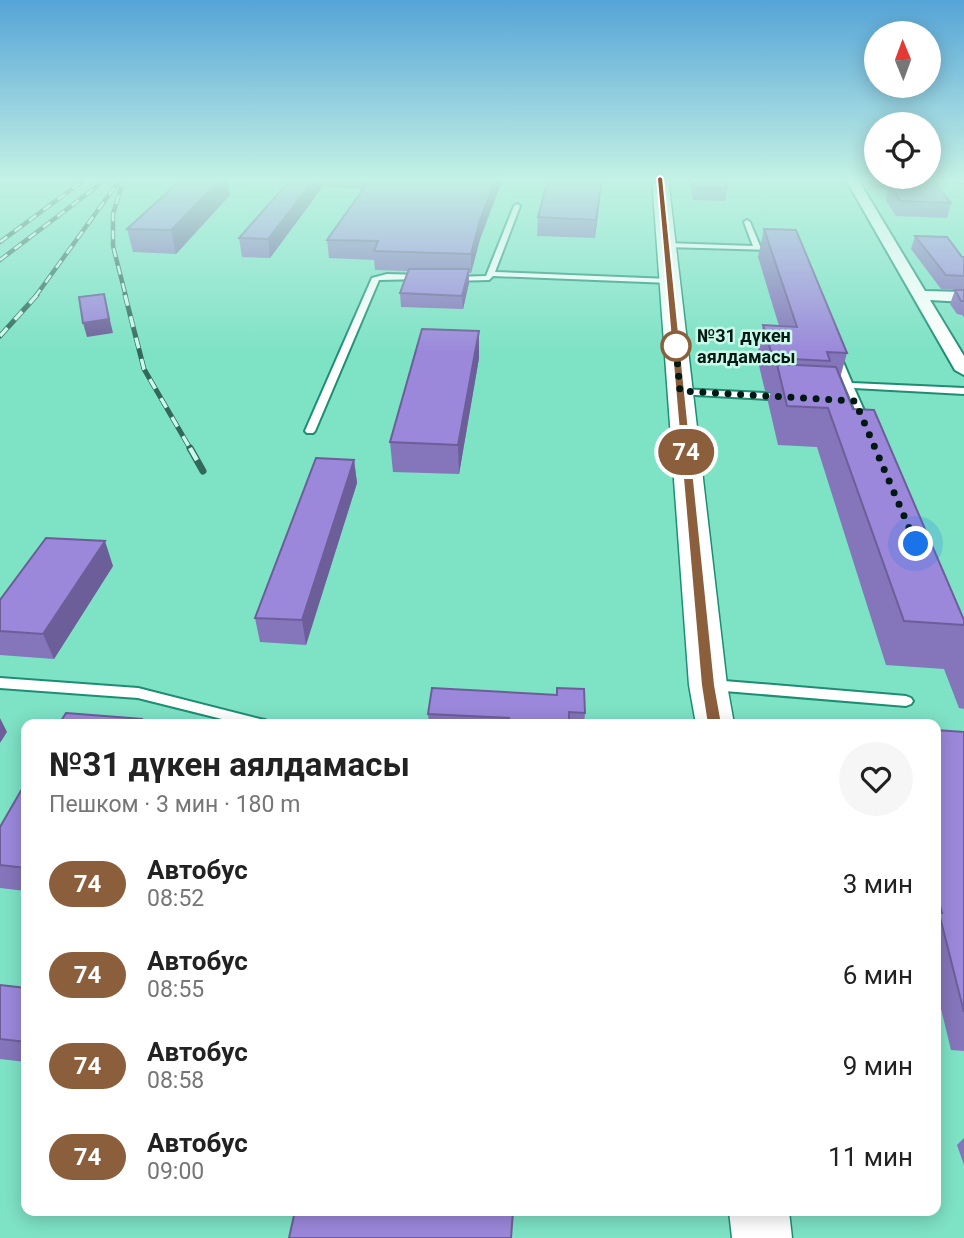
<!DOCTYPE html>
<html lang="ru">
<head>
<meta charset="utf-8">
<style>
  body { margin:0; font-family:Roboto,sans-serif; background:#f6f6f6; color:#222; height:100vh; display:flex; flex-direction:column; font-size:26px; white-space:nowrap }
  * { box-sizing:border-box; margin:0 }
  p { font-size:23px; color:#767676 }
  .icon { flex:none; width:38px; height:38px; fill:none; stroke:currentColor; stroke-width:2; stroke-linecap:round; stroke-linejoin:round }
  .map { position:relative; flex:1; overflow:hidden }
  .drawer { position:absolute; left:21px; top:719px; width:920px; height:497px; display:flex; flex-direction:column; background:#fff; border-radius:14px; box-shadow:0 4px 18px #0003 }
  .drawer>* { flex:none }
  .badge { padding:0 14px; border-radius:23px; font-size:24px; line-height:46px }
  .needle { width:46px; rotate:359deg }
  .controls { position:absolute; left:864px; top:21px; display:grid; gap:14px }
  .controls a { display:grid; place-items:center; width:77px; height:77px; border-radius:50%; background:#fff; box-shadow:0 4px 18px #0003; font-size:35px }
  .you { position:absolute; width:35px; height:35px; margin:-18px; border:5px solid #fff; border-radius:50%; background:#1a73e8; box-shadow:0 0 0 10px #1a73e833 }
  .map>.badge { position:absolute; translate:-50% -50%; box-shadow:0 0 0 4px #fff }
  .round { display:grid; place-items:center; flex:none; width:74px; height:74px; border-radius:37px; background:#f6f6f6 }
  .summary { display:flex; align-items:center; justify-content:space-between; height:119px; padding:0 28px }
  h1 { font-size:33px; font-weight:700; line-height:52px }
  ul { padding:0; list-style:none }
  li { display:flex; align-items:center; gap:21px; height:91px; padding:0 28px }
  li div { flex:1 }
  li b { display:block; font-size:26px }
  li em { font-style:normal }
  li .badge { min-width:77px; font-weight:700; text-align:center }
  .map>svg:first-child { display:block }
</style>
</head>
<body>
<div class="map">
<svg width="964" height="1238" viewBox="0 0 964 1238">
  <rect width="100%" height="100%" fill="#7ee2c5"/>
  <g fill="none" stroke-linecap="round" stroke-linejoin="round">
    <g stroke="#1d8d74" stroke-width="4">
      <g id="lane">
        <polygon points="517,204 520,206 495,272 670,279 674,281 670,283 493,276 489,280 451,281 451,277 454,277 486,276 514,206"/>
        <polygon points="747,220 750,222 760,246 776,248 776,250 666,247 663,245 666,243 753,246 744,222"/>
        <polygon points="387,274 422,275 426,277 422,279 379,280 315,431 313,433 307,433 305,431 372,278"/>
        <polygon points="837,354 841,357 852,383 964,388 964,394 854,388 870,424 868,426 862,426 833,357"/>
        <polygon points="680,389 785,394 790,397 785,400 677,394 676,392"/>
        <polygon points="0,678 138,688 260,719 265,720 267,724 242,724 138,698 0,688"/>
        <polygon points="712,680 906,696 911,698 913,701 911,704 906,706 712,690 707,688 705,685 707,682"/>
      </g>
    </g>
    <g stroke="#1d8d74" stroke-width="4">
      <polygon id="street" points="845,178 857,178 925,291 964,292 964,302 930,300 964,356 964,375 955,370"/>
    </g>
    <g stroke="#1d8d74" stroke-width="3">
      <g id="secondary">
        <polygon points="652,178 668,178 727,685 734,724 696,724 689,685"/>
        <polygon points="953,178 964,178 964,183 955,182"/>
        <polygon points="729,1211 789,1211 792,1238 732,1238"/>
      </g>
    </g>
    <use href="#lane" fill="#fff" fill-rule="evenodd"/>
    <use href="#street" fill="#fff" fill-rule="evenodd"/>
    <use href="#secondary" fill="#fff" fill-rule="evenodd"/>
    <g stroke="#326859" stroke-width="4.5">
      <g id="rail-far2">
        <polyline points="124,178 113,214 113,246 126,297"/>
        <polyline points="0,242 87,178"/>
        <polyline points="0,260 108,178"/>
        <polyline points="35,297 119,181"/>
      </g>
    </g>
    <g stroke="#326859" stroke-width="5">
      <g id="rail-far1">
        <polyline points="125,295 144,369 191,450"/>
        <polyline points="0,336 37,295"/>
      </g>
    </g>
    <g stroke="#326859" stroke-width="7">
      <polyline id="rail" points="190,448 203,471"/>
    </g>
    <use href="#rail-far2" stroke="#caf8e9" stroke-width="2.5" stroke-dasharray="9" stroke-linecap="butt"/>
    <use href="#rail-far1" stroke="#caf8e9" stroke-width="3.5" stroke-dasharray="11" stroke-linecap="butt"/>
    <use href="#rail" stroke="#caf8e9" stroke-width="4.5" stroke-dasharray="14" stroke-linecap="butt"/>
  </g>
  <g fill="#8575bb">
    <polygon points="292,178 503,178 480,239 471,273 469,273 469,283 463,309 401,307 400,293 408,271 375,270 374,260 329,258 327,240 364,189 321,187 321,189 270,258 242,257 239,238"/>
    <polygon points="506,178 537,178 536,180"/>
    <polygon points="602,178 595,238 537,236 538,217"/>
    <polygon points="689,178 724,178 727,189 725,201 693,200"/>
    <polygon points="859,178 931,178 951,203 947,218 896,216 886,201 888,190 862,182"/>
    <polygon points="230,195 176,254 133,252 127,229"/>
    <polygon points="764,229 847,353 840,378 853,409 964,620 964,709 959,708 944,669 886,665 817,447 778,445 768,402 771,391 765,391 757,357 763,325 779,326 758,257"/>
    <polygon points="915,236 964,257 964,290 941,289 911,249"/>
    <polygon points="955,290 964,290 964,317 962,315 957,314 950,304"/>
    <polygon points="479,358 459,474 393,472 390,442"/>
    <polygon points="354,460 357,483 306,645 260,642 255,618"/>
    <polygon points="113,566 54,659 0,655 0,600"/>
    <polygon points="432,688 585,713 584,724 429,724 428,714"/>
    <polygon points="936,730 964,732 964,1051 951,1050 936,988"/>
    <polygon points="26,782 26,891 0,888 0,827"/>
    <polygon points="0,985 26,988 26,1062 0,1059"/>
    <polygon points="964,1138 964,1165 957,1145"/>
  </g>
  <g fill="#6c5f99">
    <polygon points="222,178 227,178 230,195 176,254 171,230"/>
    <polygon points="315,178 320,178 321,189 270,258 268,239"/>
    <polygon points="497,178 503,178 480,239 471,273 471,254 480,220"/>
    <polygon points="602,178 601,189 595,238 596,220"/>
    <polygon points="469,269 469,283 463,309 462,296"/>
    <polygon points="104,294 113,333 87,337 83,323"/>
    <polygon points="479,331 479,358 459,474 458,445"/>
    <polygon points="354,460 357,483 306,645 302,620"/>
    <polygon points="105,541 113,566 54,659 43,634"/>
    <polygon points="0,718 7,732 0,743"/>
  </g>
  <g fill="#9b88da" stroke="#6c5f99" stroke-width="2">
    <polygon points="183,178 222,178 171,230 127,229"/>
    <polygon points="292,178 315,178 268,239 239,238"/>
    <polygon points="371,178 497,178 480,220 471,254 374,251 378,241 327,240"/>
    <polygon points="548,178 602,178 596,220 538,217"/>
    <polygon points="693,178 724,178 727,189 695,188"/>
    <polygon points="892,178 931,178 951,203 901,201 890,186"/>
    <polygon points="764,229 796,230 847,353 827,352 830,361 773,358 763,325 797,327"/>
    <polygon points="915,236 947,237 962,257 964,257 964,276 946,275"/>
    <polygon points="409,269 469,269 462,296 400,293"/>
    <polygon points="955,290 964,290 964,301 961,301"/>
    <polygon points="104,294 109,319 83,323 79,297"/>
    <polygon points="422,329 479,331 458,445 390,442"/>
    <polygon points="777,364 836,367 853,409 874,410 964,620 964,625 904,621 828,408 787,406"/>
    <polygon points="316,458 354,460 302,620 255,618"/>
    <polygon points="46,538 105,541 43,634 0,631 0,600"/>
    <polygon points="432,688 557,695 557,688 584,689 585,713 569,712 569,724 508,724 509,718 428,714"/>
    <polygon points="66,713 142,719 140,724 59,724"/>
    <polygon points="936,730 964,732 964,1012 939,913 942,913 936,892"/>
    <polygon points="26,782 26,868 0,865 0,827"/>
    <polygon points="0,985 26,988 26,1042 0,1039"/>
    <polygon points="295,1211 513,1211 511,1238 289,1238"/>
  </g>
  <linearGradient id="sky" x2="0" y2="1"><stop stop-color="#55a4d7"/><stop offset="0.51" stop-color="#c5f2e5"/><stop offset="1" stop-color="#c5f2e5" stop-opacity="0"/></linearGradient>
  <rect width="964" height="352" fill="url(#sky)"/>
  <polygon fill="#8b5e3c" stroke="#fff" stroke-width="2" points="660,176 663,178 715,685 722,724 715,730 707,724 701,685 657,178"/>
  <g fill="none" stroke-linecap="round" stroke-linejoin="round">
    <polyline stroke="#001912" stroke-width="7" stroke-dasharray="0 12.6" points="676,346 675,336 680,391 855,401 916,544"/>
  </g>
  <circle fill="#fff" stroke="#8b5e3c" stroke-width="3.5" cx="676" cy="346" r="14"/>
  <g text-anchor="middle" stroke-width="5" stroke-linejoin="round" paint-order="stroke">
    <g font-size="18" font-weight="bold" fill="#001912" stroke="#caf8e9" text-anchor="start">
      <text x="697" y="342">№31 дүкен<tspan x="697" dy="21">аялдамасы</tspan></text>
    </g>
  </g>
</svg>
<div class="controls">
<a><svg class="needle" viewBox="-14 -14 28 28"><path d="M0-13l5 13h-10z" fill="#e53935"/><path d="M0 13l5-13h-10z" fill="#767676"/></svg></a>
<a><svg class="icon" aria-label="locate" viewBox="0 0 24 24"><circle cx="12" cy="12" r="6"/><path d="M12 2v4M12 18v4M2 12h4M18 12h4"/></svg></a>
</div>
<div class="you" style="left:916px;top:544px"></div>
<b class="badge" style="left:686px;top:452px;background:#8b5e3c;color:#fff">74</b>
<section class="drawer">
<div class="summary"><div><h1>№31 дүкен аялдамасы</h1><p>Пешком · 3 мин · 180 m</p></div><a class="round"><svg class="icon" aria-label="heart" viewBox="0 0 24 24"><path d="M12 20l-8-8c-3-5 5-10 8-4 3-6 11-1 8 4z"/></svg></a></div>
<ul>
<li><span class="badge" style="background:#8b5e3c;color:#fff">74</span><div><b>Автобус</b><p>08:52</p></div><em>3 мин</em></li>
<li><span class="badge" style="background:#8b5e3c;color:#fff">74</span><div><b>Автобус</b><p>08:55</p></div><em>6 мин</em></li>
<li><span class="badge" style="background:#8b5e3c;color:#fff">74</span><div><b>Автобус</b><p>08:58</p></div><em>9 мин</em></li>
<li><span class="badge" style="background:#8b5e3c;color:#fff">74</span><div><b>Автобус</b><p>09:00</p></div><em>11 мин</em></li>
</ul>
</section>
</div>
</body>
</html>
